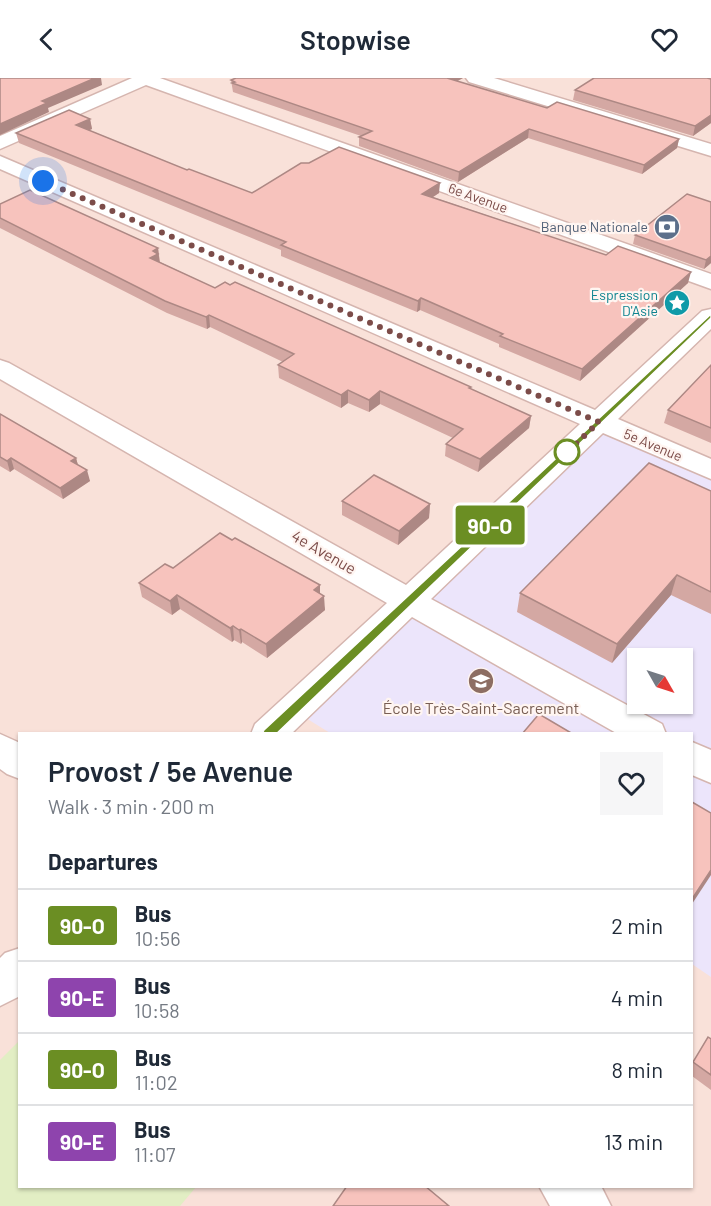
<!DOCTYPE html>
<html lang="en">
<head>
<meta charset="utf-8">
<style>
  body { margin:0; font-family:Barlow,sans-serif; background:#f6f6f7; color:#1f2937; height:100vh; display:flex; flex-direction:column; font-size:22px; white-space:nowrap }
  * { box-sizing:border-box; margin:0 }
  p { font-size:20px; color:#747a83 }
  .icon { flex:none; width:33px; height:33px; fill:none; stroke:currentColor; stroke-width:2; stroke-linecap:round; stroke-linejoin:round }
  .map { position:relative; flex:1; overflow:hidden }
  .details { position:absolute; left:18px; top:654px; width:675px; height:456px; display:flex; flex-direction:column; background:#fff; border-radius:0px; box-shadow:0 2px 4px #0004 }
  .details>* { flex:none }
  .badge { padding:0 12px; border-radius:4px; font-size:21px; line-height:39px }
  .needle { width:39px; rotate:129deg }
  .fabs { position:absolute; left:627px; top:570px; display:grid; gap:12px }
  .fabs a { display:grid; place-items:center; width:66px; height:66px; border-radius:0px; background:#fff; box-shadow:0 2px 4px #0004; font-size:30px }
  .you { position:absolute; width:30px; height:30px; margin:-15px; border:4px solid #fff; border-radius:50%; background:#1a73e8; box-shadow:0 0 0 9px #1a73e833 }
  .map>.badge { position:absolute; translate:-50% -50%; box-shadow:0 0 0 3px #fff }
  h2 { padding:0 30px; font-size:22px; line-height:54px }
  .round { display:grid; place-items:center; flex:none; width:63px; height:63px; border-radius:0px; background:#f6f6f7 }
  .head { display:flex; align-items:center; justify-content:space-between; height:102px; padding:0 30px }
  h1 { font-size:28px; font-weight:600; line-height:45px }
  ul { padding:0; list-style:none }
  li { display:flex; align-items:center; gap:18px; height:72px; padding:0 30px; border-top:2px solid #e0e1e3 }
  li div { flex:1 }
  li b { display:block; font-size:22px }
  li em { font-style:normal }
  li .badge { min-width:66px; font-weight:700; text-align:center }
  header { display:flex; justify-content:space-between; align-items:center; height:78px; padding:0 30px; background:#fff; font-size:27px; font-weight:600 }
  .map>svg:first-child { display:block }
</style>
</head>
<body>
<header><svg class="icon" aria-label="back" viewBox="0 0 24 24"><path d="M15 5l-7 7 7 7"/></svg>Stopwise<svg class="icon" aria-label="heart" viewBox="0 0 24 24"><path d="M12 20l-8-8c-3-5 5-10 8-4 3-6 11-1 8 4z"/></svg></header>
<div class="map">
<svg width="711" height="1128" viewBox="0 0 711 1128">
  <rect width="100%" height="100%" fill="#feefe8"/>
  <path fill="#f9e1d9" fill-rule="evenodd" d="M0,0h711v1128h-711zM638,580h44v46h-44zM20,656h672v452h-672z"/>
  <path fill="#ece5fb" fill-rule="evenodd" d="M599,344l112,48v507l-19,-13v-230l-362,-1 -37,-23zM638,580h44v46h-44z"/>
  <polygon fill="#e2eec4" points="19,963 20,1108 196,1109 180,1128 0,1128 0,982"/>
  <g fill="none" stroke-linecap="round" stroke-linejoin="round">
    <g stroke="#d5b5af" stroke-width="3">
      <g id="minor">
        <polygon points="132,0 160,0 711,196 711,211 146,7 0,71 0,58"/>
        <polygon points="466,0 494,0 711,66 711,78 469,4"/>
        <polygon points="0,78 595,332 702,233 711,231 711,251 618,341 711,381 711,401 603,355 431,521 662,646 666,656 618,656 412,539 291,656 251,656 255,646 387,525 0,301 0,282 9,285 406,507 580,346 0,91"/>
        <polygon points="0,656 20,665 20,701 7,696 0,691"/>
        <polygon points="692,664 711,672 711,705 692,697"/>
        <polygon points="20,870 20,918 0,928 0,880 5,875"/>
        <polygon points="539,1108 601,1108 611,1128 550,1128"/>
      </g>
    </g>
    <use href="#minor" fill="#fff" fill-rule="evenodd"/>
  </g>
  <g fill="#d4a8a3">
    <polygon points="236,0 463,0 457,3 547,30 679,61 677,70 642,96 528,60 458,104 359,68 359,59 361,58 233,14 231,2"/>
    <polygon points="711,1 711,45 693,58 573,22 575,12"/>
    <polygon points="90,41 92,51 89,52 187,92 252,115 439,115 433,119 688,205 580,303 499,269 499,266 420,232 417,234 281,178 281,172 19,65 16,55"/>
    <polygon points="687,116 711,185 704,191 633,166 635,157"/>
    <polygon points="0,126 158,170 160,184 215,210 471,309 471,311 531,338 529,350 478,394 445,378 446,366 453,360 380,326 369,334 348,325 341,330 279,300 278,287 283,284 210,249 207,251 167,235 0,150"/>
    <polygon points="711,287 711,365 664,345 668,332"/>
    <polygon points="0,336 76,380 78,387 90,403 63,421 14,391 10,394 0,388"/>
    <polygon points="711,413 711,536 671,517 612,585 517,534 520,515"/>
    <polygon points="342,423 430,426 429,440 398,467 342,437"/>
    <polygon points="173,490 320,516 325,532 267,580 242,564 241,566 234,562 232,564 180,531 172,537 142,519 139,505"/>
    <polygon points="708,959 711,961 711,1012 692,998 692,986"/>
  </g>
  <g fill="#ad8884">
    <polygon points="95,0 101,0 102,7 48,30 49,34 0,57 0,46 42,23"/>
    <polygon points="447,0 463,0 446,9"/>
    <polygon points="711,37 711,45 693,58 695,48"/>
    <polygon points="90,41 92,51 78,57 76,47"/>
    <polygon points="529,51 528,60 458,104 459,94"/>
    <polygon points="679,61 677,70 642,96 644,87"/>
    <polygon points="440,105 439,115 422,126 422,116"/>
    <polygon points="158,170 160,188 150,180 153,173"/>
    <polygon points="711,178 711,185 704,191 706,182"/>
    <polygon points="691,194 688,205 580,303 582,291"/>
    <polygon points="421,220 420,232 417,234 418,223"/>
    <polygon points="209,237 210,249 207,251 206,239"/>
    <polygon points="348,312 348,325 341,330 341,317"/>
    <polygon points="380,313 380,326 369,334 369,322"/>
    <polygon points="531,338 529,350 478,394 480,381"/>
    <polygon points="11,380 14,391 10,394 7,383"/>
    <polygon points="76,380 79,391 71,383"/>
    <polygon points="87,392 90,403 63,421 60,410"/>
    <polygon points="430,426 429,440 398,467 399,453"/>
    <polygon points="677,497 671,517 612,585 617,566"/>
    <polygon points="320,507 320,521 314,512"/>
    <polygon points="177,517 180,531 172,537 170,523"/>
    <polygon points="324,518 325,532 267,580 266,566"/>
    <polygon points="233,548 234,562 232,564 230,550"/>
    <polygon points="241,551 242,564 241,566 239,552"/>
    <polygon points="711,792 711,797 692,826 692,821"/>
  </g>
  <g fill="#f7c3bd" stroke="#ad8884" stroke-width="1.5">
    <polygon points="0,0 95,0 42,23 47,25 0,46"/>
    <polygon points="236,0 447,0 547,30 557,24 679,61 644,87 529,51 459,94 359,59 372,53 232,5 235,4 231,2"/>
    <polygon points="594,0 707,0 711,1 711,37 695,48 575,12"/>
    <polygon points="69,32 90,41 76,47 187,92 189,91 252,115 301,85 309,85 339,69 440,105 422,116 606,177 618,168 691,194 582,291 500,258 503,256 421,220 418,223 281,167 286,164 16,55"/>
    <polygon points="30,112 158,170 153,173 158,176 150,180 215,210 225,204 230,207 235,204 471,309 469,310 531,338 480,381 446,366 463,351 380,313 369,322 348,312 341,317 278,287 294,276 209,237 206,239 165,223 0,140 0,126"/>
    <polygon points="687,116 711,124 711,178 706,182 635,157"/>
    <polygon points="711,287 711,350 668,332"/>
    <polygon points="0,336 76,380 71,383 87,392 60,410 11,380 7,383 0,379"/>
    <polygon points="649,385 711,413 711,514 677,497 617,566 520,515"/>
    <polygon points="374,397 430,426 399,453 342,423"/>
    <polygon points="220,455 232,462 235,460 320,507 314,512 324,518 266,566 241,551 239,552 233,548 230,550 177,517 170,523 139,505 165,486 173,490"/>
    <polygon points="539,636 573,656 522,656"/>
    <polygon points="692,724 711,735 711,792 692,821"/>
    <polygon points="708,959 711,961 711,997 693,984"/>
    <polygon points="347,1108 425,1108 449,1128 333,1128"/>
  </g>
  <polygon fill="#6b8e23" stroke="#fff" stroke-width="1.5" points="711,236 711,240 273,659 264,659 262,656 264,652"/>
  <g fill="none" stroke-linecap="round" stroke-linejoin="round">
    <polyline stroke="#7c4c49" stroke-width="6" stroke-dasharray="0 10.8" points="43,103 599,344 565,376 567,374"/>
  </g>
  <defs>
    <g id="bank-disc" transform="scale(1.35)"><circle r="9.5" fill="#5c6f8a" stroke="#fff5f1"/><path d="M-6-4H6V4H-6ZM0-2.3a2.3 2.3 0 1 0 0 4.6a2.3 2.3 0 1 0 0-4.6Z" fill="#fff"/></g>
    <g id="sight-disc" transform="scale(1.35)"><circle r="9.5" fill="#0f9aa8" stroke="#fff5f1"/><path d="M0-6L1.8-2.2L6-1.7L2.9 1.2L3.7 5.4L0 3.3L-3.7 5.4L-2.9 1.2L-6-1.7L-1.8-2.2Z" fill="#fff"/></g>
    <g id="school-disc" transform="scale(1.35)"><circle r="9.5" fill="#8d6e63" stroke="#fff5f1"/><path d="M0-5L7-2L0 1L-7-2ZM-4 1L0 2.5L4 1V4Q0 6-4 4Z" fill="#fff"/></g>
  </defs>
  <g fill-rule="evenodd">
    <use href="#bank-disc" x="667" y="149"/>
    <use href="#sight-disc" x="677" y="225"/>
    <use href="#school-disc" x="481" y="603"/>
  </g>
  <circle fill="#fff" stroke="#6b8e23" stroke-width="3" cx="567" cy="374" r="12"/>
  <g text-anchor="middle" stroke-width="4.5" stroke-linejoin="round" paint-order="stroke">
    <g font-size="14" fill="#7c4c49" stroke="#fff5f1">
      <text transform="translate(478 120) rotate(20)" y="5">6e Avenue</text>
      <text transform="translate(653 367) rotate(23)" y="5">5e Avenue</text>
    </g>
    <g font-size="14" fill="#4e5e75" stroke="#fff5f1" text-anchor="end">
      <text x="648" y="154">Banque Nationale</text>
    </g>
    <g font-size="14" fill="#0d838f" stroke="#fff5f1" text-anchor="end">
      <text x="658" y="222">Espression<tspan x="658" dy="16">D'Asie</tspan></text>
    </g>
    <g font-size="16" fill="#7c4c49" stroke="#fff5f1">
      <text transform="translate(324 474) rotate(30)" y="6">4e Avenue</text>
    </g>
    <g font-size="16" fill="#785e54" stroke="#fff5f1">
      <text x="481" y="636">École Très-Saint-Sacrement</text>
    </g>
  </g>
</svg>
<div class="fabs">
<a><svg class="needle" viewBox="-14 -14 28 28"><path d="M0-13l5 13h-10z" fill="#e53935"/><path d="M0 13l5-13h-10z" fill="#747a83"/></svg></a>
</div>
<div class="you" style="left:43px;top:103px"></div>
<b class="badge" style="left:490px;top:447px;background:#6b8e23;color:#fff">90-O</b>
<section class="details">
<div class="head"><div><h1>Provost / 5e Avenue</h1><p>Walk · 3 min · 200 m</p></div><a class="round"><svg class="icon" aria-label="heart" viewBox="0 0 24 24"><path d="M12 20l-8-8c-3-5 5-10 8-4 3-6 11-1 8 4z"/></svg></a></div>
<h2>Departures</h2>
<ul>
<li><span class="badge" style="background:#6b8e23;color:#fff">90-O</span><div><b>Bus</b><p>10:56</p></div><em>2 min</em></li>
<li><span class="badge" style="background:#8e44ad;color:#fff">90-E</span><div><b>Bus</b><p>10:58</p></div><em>4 min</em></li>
<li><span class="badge" style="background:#6b8e23;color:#fff">90-O</span><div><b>Bus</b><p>11:02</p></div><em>8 min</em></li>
<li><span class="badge" style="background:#8e44ad;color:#fff">90-E</span><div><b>Bus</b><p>11:07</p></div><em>13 min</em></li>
</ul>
</section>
</div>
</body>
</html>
